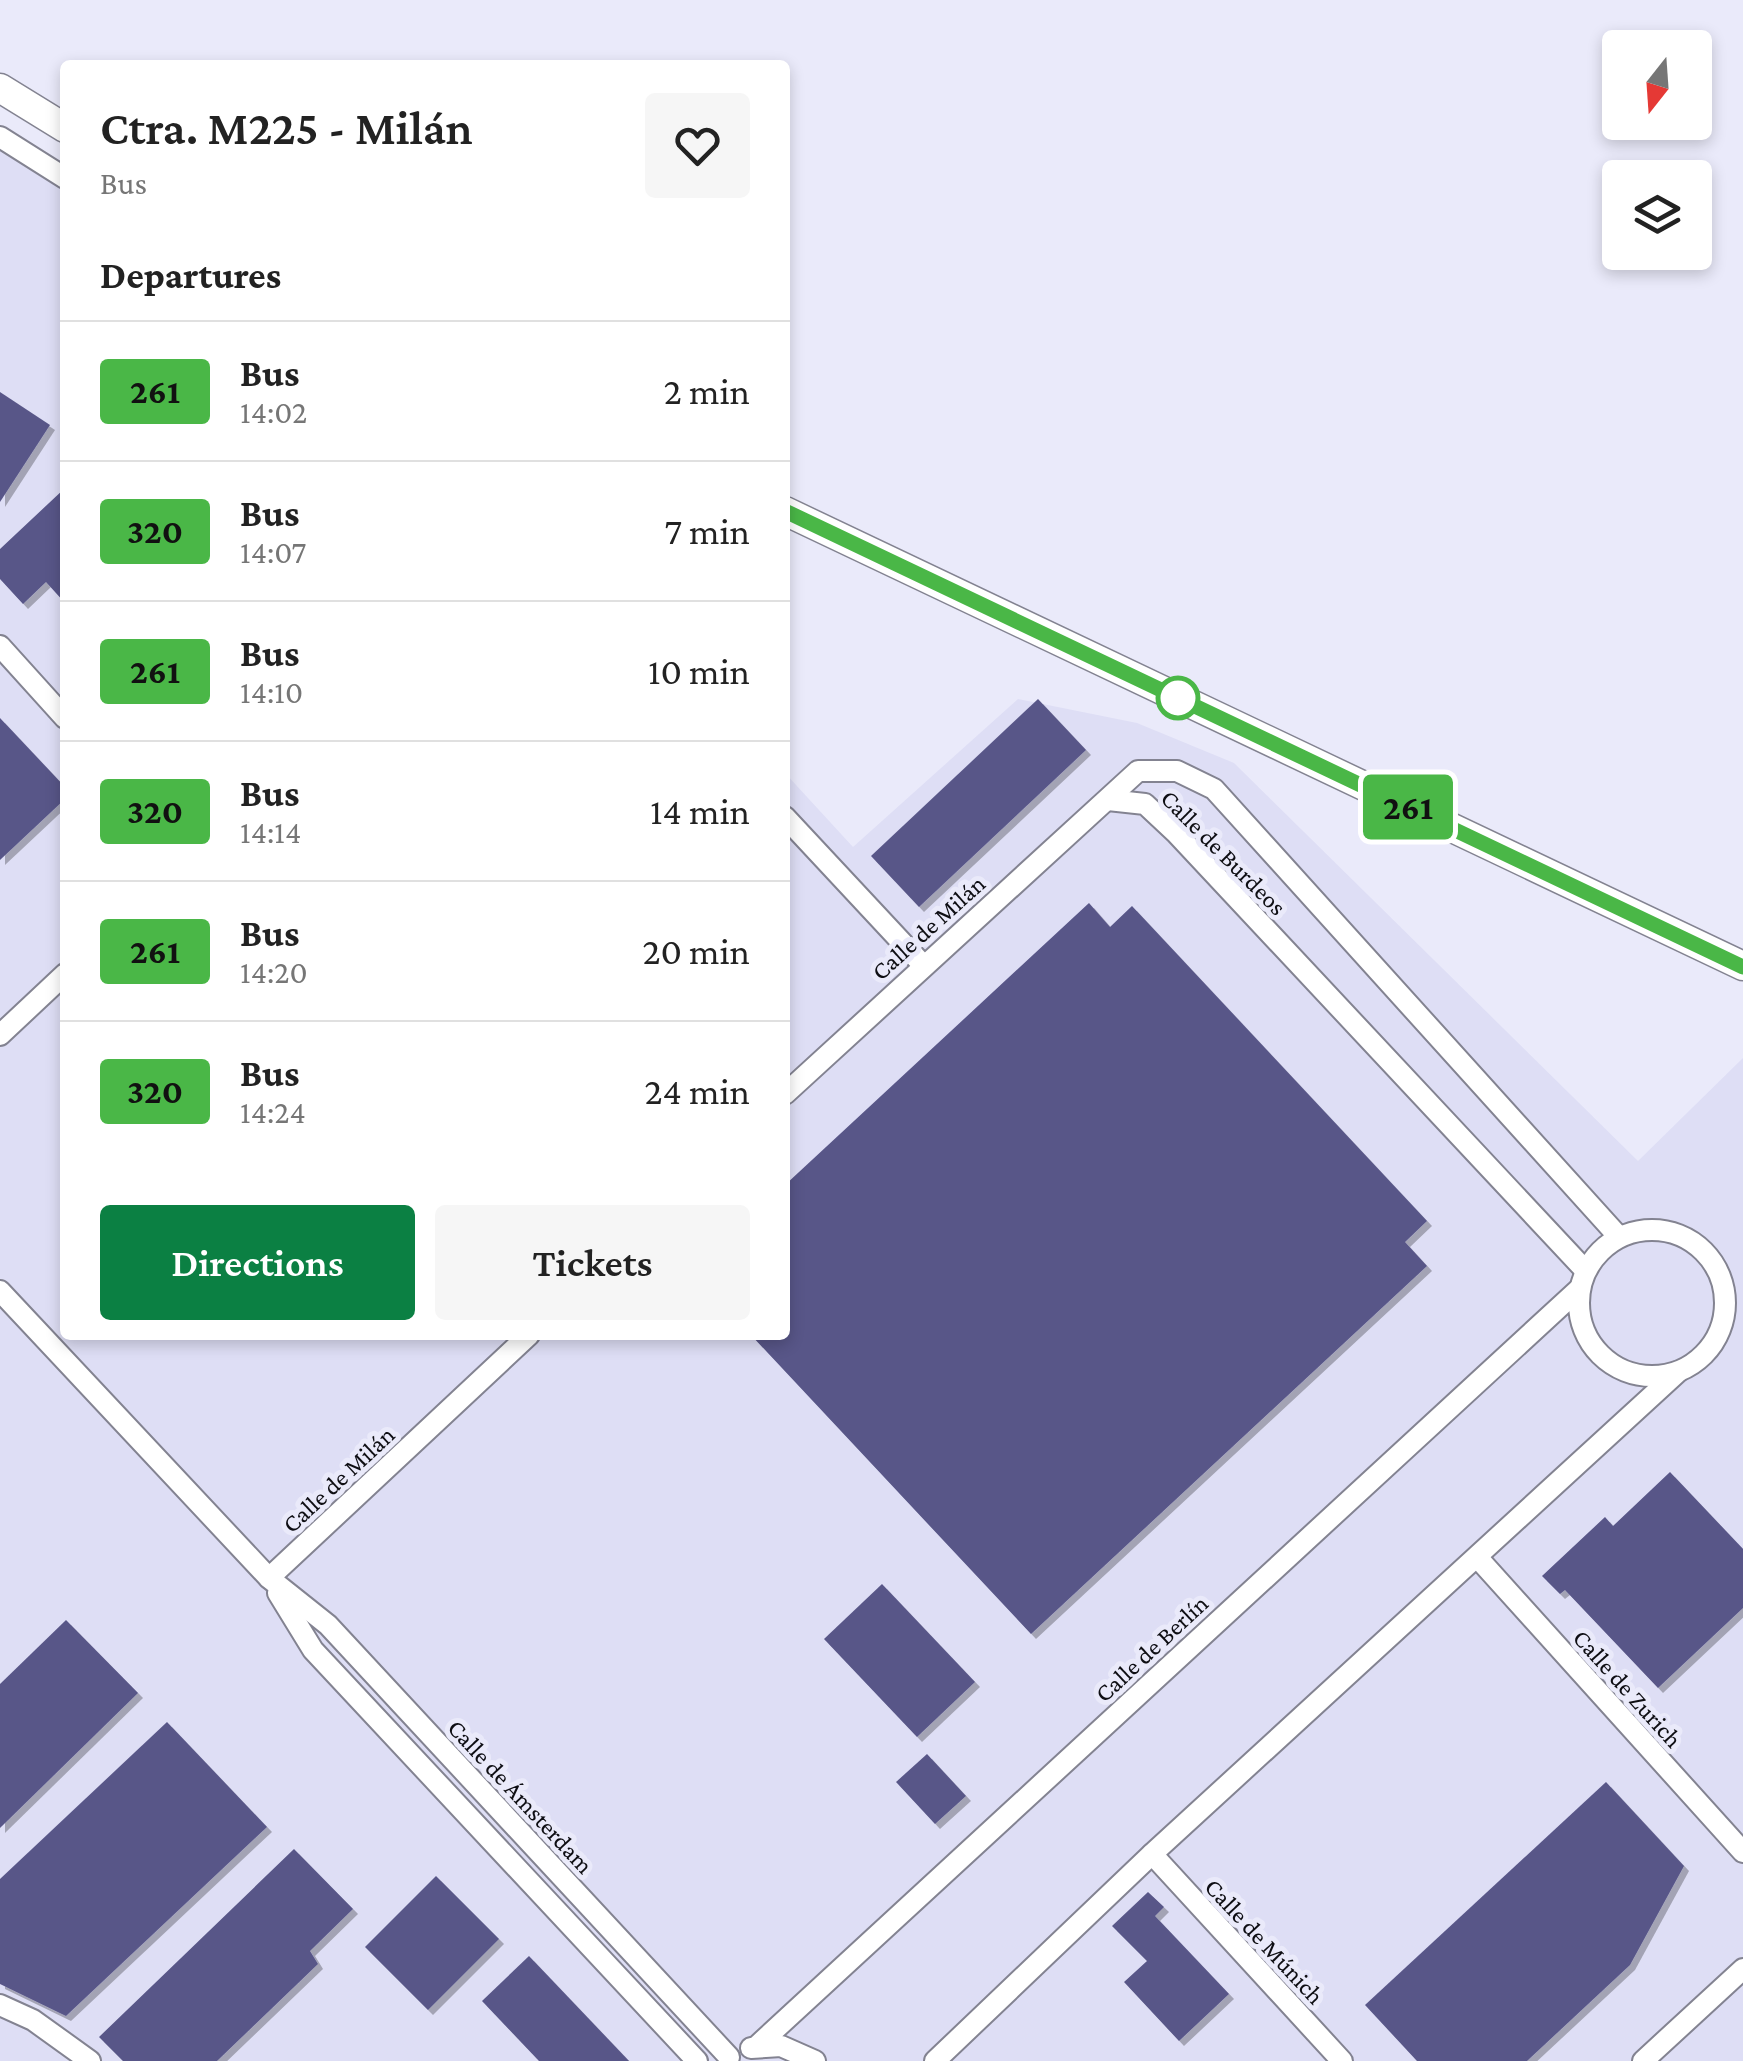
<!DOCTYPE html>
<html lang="en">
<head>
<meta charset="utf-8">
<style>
  body { margin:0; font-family:"Crimson Pro",serif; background:#f6f6f6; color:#222; height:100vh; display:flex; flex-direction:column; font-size:38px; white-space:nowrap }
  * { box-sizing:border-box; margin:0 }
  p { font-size:32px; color:#767676 }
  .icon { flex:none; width:55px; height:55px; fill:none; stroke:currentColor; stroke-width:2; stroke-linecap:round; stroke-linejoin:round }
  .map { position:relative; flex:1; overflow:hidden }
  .details { position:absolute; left:60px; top:60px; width:730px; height:1280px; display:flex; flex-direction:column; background:#fff; border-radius:10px; box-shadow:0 5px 15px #0003 }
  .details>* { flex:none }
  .badge { padding:0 20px; border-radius:8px; font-size:35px; line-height:65px }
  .needle { width:65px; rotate:197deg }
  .tools { position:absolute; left:1602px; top:30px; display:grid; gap:20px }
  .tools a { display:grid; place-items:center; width:110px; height:110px; border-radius:10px; background:#fff; box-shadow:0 5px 15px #0003; font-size:50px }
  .map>.badge { position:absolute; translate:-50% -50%; box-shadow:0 0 0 5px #fff }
  h2 { padding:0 40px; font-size:38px; line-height:90px }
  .round { display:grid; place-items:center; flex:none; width:105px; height:105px; border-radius:10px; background:#f6f6f6 }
  .headline { display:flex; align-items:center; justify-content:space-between; height:170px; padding:0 40px }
  h1 { font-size:48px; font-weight:600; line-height:75px }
  .cta { display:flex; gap:20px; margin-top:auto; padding:20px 40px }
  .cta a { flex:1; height:115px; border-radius:10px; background:#0b8043; color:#fff; font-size:40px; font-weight:600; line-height:115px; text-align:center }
  .cta a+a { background:#f6f6f6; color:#222 }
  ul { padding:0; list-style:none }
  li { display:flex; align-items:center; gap:30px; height:140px; padding:0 40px; border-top:2px solid #e0e0e0 }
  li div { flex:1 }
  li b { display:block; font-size:38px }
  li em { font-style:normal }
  li .badge { min-width:110px; font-weight:700; text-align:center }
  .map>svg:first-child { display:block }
</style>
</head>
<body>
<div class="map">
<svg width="1743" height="2061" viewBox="0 0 1743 2061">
  <defs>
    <filter id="shadow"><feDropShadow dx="5" dy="5" stdDeviation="0" flood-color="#0004"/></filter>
  </defs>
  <rect width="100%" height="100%" fill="#eaeafa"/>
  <polygon fill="#dedef5" points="0,133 65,170 65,1335 785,1335 785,773 853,847 1018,699 1137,723 1234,763 1638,1161 1743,1058 1743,2061 0,2061"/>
  <g fill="#595788" filter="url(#shadow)">
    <polygon points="0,392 50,425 0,502"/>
    <polygon points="65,488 65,603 46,582 23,604 0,579 0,549"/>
    <polygon points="1038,699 1086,750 919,907 871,856"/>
    <polygon points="0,718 65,787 65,799 0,860"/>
    <polygon points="1089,903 1110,927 1132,906 1427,1221 1405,1242 1427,1266 1031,1634 751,1335 785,1335 785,1185"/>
    <polygon points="1670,1472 1743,1549 1743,1608 1658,1688 1565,1590 1560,1594 1542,1576 1605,1517 1613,1526"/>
    <polygon points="882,1584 975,1682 917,1737 824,1639"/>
    <polygon points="66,1620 138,1693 0,1828 0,1684"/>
    <polygon points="167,1722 267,1827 66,2016 0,1984 0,1879"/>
    <polygon points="927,1754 966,1796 935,1824 896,1782"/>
    <polygon points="1606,1782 1684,1866 1630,1965 1527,2061 1417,2061 1365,2005"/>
    <polygon points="294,1849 353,1909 310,1951 318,1964 217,2061 123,2061 99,2037"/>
    <polygon points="436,1876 499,1939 428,2010 365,1947"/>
    <polygon points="1148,1892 1164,1907 1155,1916 1229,1994 1179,2041 1124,1982 1147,1961 1112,1926"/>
    <polygon points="529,1956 629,2061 539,2061 482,2001"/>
  </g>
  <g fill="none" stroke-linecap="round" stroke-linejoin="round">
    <g stroke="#838391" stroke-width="24">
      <g id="street">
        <polyline points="0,137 65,178"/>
        <polyline points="0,646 65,718"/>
        <polyline points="1108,800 1145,804 1176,833 1585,1270"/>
        <polyline points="785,817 923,965"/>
        <polyline points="0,1035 65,974"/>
        <polyline points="785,1094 1138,771 1177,771 1214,789 1619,1237"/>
        <circle cx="1652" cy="1303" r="73"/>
        <polyline points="0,1291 269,1578 328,1625 729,2057"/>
        <polyline points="1477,1557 1743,1852"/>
        <polyline points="269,1578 529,1335"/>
        <polyline points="278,1593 313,1650 697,2061"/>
        <polyline points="1152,1854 1342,2061"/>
        <polyline points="0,2005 33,2020 90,2061"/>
        <polyline points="757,2046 1579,1289"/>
        <polyline points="751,2048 781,2046 815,2061"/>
        <polyline points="935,2061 1152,1854 1678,1372"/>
        <polyline points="1643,2061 1743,1969"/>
      </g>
    </g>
    <g stroke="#838391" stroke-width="31">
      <g id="secondary">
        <polyline points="0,88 65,128"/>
        <polyline points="785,511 1743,966"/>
      </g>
    </g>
    <use href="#street" stroke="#fff" stroke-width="20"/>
    <use href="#secondary" stroke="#fff" stroke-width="28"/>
  </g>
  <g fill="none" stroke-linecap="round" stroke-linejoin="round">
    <g stroke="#fff" stroke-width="22">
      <polyline id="line" points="785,511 1743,967"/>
    </g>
    <use href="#line" stroke="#4ab747" stroke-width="15"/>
  </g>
  <circle fill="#fff" stroke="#4ab747" stroke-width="5" cx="1178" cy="698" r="20"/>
  <g text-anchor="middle" stroke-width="10" stroke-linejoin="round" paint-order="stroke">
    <g font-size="25" fill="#0e0e13" stroke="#eaeafa">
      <text transform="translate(1224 852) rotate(45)" y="9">Calle de Burdeos</text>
      <text transform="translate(928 927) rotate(-42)" y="9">Calle de Milán</text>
      <text transform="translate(338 1479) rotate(-43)" y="9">Calle de Milán</text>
      <text transform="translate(1151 1648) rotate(-43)" y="9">Calle de Berlín</text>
      <text transform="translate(1628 1688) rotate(48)" y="9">Calle de Zurich</text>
      <text transform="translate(521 1796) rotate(47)" y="9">Calle de Ámsterdam</text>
      <text transform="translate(1265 1941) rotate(47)" y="9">Calle de Múnich</text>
    </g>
  </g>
</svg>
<div class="tools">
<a><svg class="needle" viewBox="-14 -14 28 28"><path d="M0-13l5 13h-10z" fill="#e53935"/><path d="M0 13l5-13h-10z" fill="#767676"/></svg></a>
<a><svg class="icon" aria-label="layers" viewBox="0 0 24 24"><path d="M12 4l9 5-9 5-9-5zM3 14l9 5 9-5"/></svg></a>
</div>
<b class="badge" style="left:1408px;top:807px;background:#4ab747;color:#111">261</b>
<section class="details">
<div class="headline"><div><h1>Ctra. M225 - Milán</h1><p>Bus</p></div><a class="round"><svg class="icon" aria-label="heart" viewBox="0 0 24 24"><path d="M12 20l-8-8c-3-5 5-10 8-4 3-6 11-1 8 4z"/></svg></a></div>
<h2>Departures</h2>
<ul>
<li><span class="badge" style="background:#4ab747;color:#111">261</span><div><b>Bus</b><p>14:02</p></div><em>2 min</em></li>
<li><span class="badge" style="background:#4ab747;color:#111">320</span><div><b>Bus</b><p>14:07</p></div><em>7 min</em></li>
<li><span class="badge" style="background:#4ab747;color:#111">261</span><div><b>Bus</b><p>14:10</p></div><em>10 min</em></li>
<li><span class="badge" style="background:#4ab747;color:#111">320</span><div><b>Bus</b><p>14:14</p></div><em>14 min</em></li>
<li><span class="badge" style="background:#4ab747;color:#111">261</span><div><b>Bus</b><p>14:20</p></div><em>20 min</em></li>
<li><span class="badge" style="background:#4ab747;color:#111">320</span><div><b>Bus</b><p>14:24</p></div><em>24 min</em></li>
</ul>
<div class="cta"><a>Directions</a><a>Tickets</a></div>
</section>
</div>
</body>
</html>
